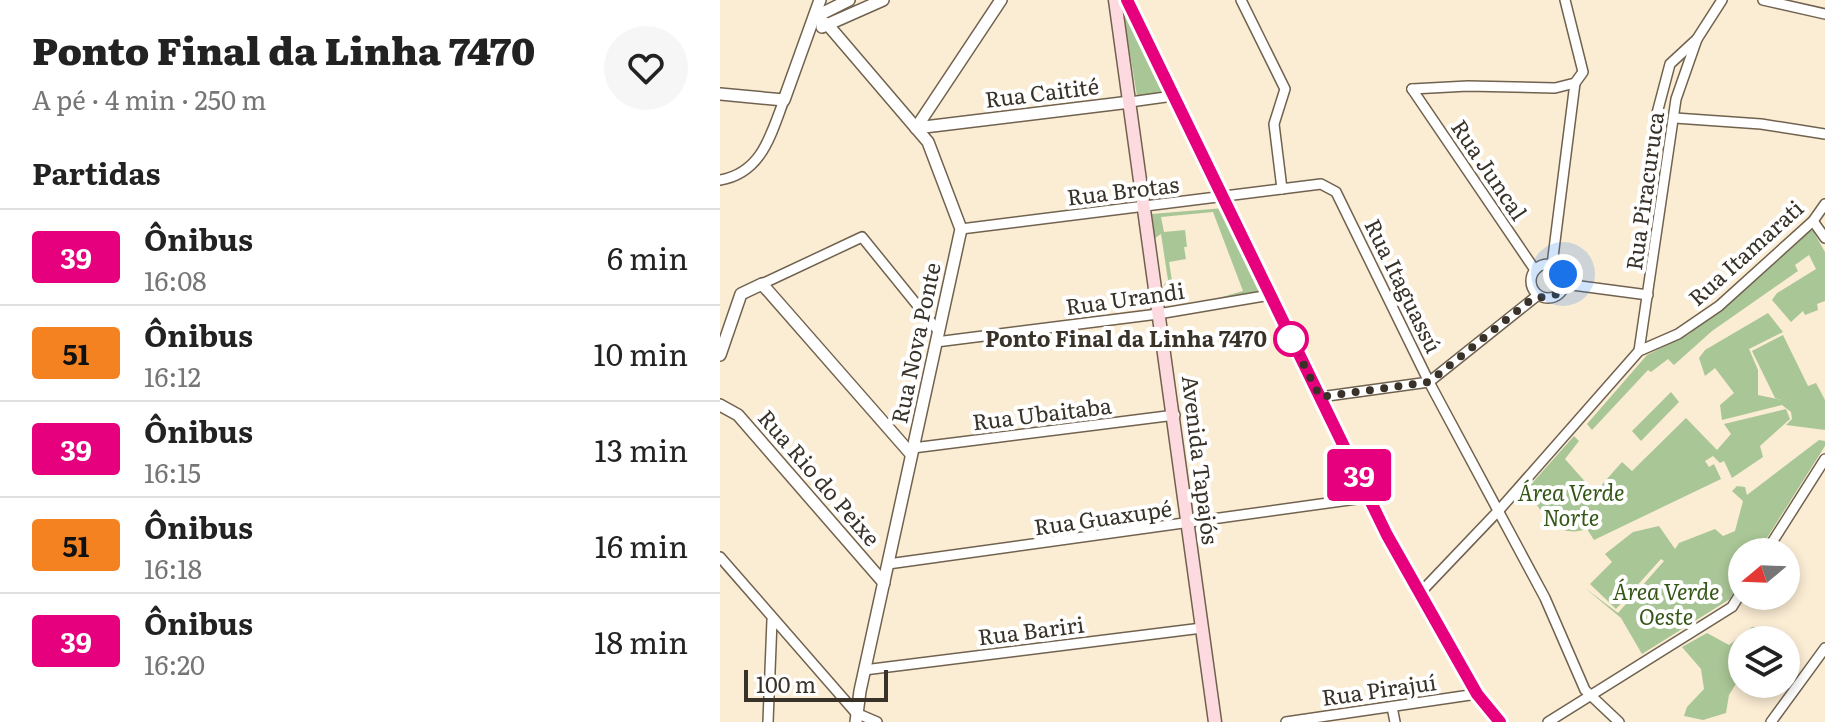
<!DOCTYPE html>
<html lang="pt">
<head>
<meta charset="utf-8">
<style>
  body { margin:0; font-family:Literata,serif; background:#f6f6f6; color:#222; height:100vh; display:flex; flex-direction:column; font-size:30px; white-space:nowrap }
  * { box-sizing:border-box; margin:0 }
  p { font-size:26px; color:#767676 }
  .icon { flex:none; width:44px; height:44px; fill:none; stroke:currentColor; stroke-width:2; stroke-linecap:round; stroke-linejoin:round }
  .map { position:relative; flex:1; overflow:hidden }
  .panel { display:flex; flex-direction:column; background:#fff; width:720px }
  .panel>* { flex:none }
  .badge { padding:0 16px; border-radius:6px; font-size:28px; line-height:52px }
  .needle { width:52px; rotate:251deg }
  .buttons { position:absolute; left:1008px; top:538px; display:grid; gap:16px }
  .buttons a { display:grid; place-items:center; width:72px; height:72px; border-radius:50%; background:#fff; box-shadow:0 4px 12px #0003; font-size:40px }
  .scale { position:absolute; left:24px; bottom:20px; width:144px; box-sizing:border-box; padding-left:8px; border:4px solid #383229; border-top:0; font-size:22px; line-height:28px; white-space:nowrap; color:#383229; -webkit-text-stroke:6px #fff; paint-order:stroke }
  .you { position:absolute; width:40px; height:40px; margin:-20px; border:6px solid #fff; border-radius:50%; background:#1a73e8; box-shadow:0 0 0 12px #1a73e833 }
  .map>.badge { position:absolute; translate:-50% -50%; box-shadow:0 0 0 4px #fff }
  h2 { padding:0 32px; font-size:30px; line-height:72px }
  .round { display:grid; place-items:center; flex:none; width:84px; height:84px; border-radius:42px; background:#f6f6f6 }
  .head { display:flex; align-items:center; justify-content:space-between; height:136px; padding:0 32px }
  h1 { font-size:38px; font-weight:800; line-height:60px }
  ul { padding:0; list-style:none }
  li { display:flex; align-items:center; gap:24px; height:96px; padding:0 32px; border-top:2px solid #e0e0e0 }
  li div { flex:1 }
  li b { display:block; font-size:30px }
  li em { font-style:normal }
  li .badge { min-width:88px; font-weight:700; text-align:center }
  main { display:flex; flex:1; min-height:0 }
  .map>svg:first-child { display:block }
</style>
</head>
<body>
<main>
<section class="panel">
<div class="head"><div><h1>Ponto Final da Linha 7470</h1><p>A pé · 4 min · 250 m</p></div><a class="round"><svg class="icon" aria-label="heart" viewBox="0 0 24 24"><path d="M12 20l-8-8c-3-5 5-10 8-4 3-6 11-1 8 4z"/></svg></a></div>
<h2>Partidas</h2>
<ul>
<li><span class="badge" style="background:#e6007e;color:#fff">39</span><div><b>Ônibus</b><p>16:08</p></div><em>6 min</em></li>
<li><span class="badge" style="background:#f58220;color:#111">51</span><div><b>Ônibus</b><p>16:12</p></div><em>10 min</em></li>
<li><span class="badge" style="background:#e6007e;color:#fff">39</span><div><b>Ônibus</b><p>16:15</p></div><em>13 min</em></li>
<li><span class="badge" style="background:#f58220;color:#111">51</span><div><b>Ônibus</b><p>16:18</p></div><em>16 min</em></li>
<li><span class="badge" style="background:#e6007e;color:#fff">39</span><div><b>Ônibus</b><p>16:20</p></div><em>18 min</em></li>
</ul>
</section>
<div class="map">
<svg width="1105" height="722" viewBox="0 0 1105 722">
  <rect width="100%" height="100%" fill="#fbecd4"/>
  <g fill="#a9c696">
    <polygon points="403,11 447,91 417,96"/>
    <polygon points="504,208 542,288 537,294 481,303 523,291 493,212 441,217 444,232 465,230 467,247 464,247 466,259 449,262 452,281 443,286 448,280 441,234 435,238 432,214"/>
    <polygon points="1088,230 1093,231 1105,252 1105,301 1097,304 1098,310 1085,315 1083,311 1071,322 1052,300 1057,293 1096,269 1089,255 1075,265 1078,271 992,331 954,365 948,359 931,372 928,370 872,430 867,424 927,355 969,334"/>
    <polygon points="1048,313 1063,332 1029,349 1038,370 1038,395 1062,400 1055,398 1032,351 1063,335 1088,386 1096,383 1105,400 1105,430 1066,425 1072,419 1071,412 1062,405 1002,420 1000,405 1014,393 995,368 985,376 979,358 985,350"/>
    <polygon points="951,392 959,402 921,441 912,431"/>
    <path d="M1066,409l4,10 -30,27 3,11 -31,21 -8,-17 -4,2 -7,-7 -8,5 4,6 5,-3 7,15 -127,61 -7,-11c-32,11 -44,-17 -61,-39l48,-54 5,5 -14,18 39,44 -6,-14 24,-27 10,9 54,-53 31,32 14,-16 -7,-10z"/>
    <polygon points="1099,440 1105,441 1105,446 1038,552 1022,552 1022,579 1010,599 922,654 901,618 865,588 898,613 944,561 941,559 896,609 870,584 892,562 885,554 913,532 939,526 955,549 959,543 995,529 1003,536 1015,531 1023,501 1012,491 1017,486 1025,487 1027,495"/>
    <polygon points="1032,627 1044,628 1040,640 1022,640 1022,674 1009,695 1006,713 983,720 964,716 967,707 984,689 981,669 962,647 987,633 1009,645"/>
  </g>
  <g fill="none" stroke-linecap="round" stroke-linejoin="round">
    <g stroke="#70624e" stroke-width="12">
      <g id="minor">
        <polyline points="407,0 667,535 757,694 780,722"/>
        <polyline points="521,0 565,89 554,124 562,189"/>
        <polyline points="1043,0 1105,14"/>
        <polyline points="692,89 748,86 835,88 855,83 863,72 845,0"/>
        <polyline points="692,89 815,270"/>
        <polyline points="410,102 453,96"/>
        <polyline points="936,117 950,64 977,39 1002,0"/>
        <polyline points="955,118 1041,124 1105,134"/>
        <path d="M0,180c42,-7 51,-46 64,-80"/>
        <polyline points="1093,221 1105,238"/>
        <polyline points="241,229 601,184 616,192 709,382 825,598 865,690 899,722"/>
        <circle cx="828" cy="281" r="17"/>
        <polyline points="832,265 855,83"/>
        <polyline points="42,284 142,237 219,332"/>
        <polyline points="845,284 928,295"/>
        <polyline points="216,342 438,314 550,295"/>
        <polyline points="919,351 956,99 977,39"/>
        <polyline points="600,397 709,382 818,295"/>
        <polyline points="193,448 455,415"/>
        <polyline points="1046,552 1105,459"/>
        <polyline points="0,557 136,713 157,722"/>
        <polyline points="168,564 651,497"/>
        <polyline points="699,594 780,509 919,351 958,334 999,306 1093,221 1105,204"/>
        <polyline points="144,670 482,628"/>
        <polyline points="672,707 675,722"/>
        <polyline points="48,722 52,620"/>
        <polyline points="566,722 757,694"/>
        <polyline points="828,722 1012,607 1022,591"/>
        <polyline points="1051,722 1105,648"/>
      </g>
    </g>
    <g stroke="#70624e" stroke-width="14">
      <g id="tertiary">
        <polyline points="129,0 95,17 108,25 208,142 241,229 140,691 136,722"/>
        <polyline points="102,27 163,0"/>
        <polyline points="0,94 64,100 100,0"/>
        <polyline points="196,128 410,102"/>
        <polyline points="196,128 281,0"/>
        <polyline points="0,355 21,294 42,284 191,454"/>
        <polyline points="0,405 18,415 164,583"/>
      </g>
    </g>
    <g stroke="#70624e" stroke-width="15">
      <polyline id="secondary" points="395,0 495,722"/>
    </g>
    <use href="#minor" stroke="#fff" stroke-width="9"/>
    <use href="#tertiary" stroke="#fff" stroke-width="11"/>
    <use href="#secondary" stroke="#fddae0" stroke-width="12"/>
  </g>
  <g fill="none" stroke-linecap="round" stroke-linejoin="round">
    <g stroke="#fff" stroke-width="18">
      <polyline id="line" points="407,0 667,535 757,694 780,722"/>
    </g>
    <use href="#line" stroke="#e6007e" stroke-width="12"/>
    <polyline stroke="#383229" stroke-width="8" stroke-dasharray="0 14.4" points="571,339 600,397 709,382 812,299 839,294 845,284 843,274"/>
  </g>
  <circle fill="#fff" stroke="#e6007e" stroke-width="4" cx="571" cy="339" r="16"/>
  <g text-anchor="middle" stroke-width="8" stroke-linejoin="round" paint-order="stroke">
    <g font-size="22" fill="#383229" stroke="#fff">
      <text transform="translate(322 93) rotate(-7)" y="8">Rua Caitité</text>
      <text transform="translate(769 170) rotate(56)" y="8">Rua Juncal</text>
      <text transform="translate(403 191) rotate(-7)" y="8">Rua Brotas</text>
      <text transform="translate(925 191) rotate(-82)" y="8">Rua Piracuruca</text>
      <text transform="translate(1026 253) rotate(-42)" y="8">Rua Itamarati</text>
      <text transform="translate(683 286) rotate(64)" y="8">Rua Itaguassú</text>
      <text transform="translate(405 299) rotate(-8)" y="8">Rua Urandi</text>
      <text transform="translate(196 343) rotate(-78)" y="8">Rua Nova Ponte</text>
      <text transform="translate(322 414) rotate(-7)" y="8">Rua Ubaitaba</text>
      <text transform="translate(480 460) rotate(83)" y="8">Avenida Tapajós</text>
      <text transform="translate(99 478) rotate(49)" y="8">Rua Rio do Peixe</text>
      <text transform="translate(383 518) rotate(-8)" y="8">Rua Guaxupé</text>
      <text transform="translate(311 631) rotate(-7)" y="8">Rua Bariri</text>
      <text transform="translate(659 690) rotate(-8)" y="8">Rua Pirajuí</text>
    </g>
    <g font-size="22" font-weight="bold" fill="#383229" stroke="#fff" text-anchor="end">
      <text x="547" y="347">Ponto Final da Linha 7470</text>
    </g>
    <g font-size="22" font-style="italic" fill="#345616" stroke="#fff">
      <text x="851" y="501">Área Verde<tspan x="851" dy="25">Norte</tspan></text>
      <text x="946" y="600">Área Verde<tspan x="946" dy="25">Oeste</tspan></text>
    </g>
  </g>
</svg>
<div class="buttons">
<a><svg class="needle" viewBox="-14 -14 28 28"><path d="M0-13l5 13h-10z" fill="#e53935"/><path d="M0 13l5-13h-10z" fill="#767676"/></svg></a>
<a><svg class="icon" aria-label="layers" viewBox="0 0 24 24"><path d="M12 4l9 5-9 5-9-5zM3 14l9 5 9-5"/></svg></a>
</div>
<div class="scale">100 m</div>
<div class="you" style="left:843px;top:274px"></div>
<b class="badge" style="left:639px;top:475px;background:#e6007e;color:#fff">39</b>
</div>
</main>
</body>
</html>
